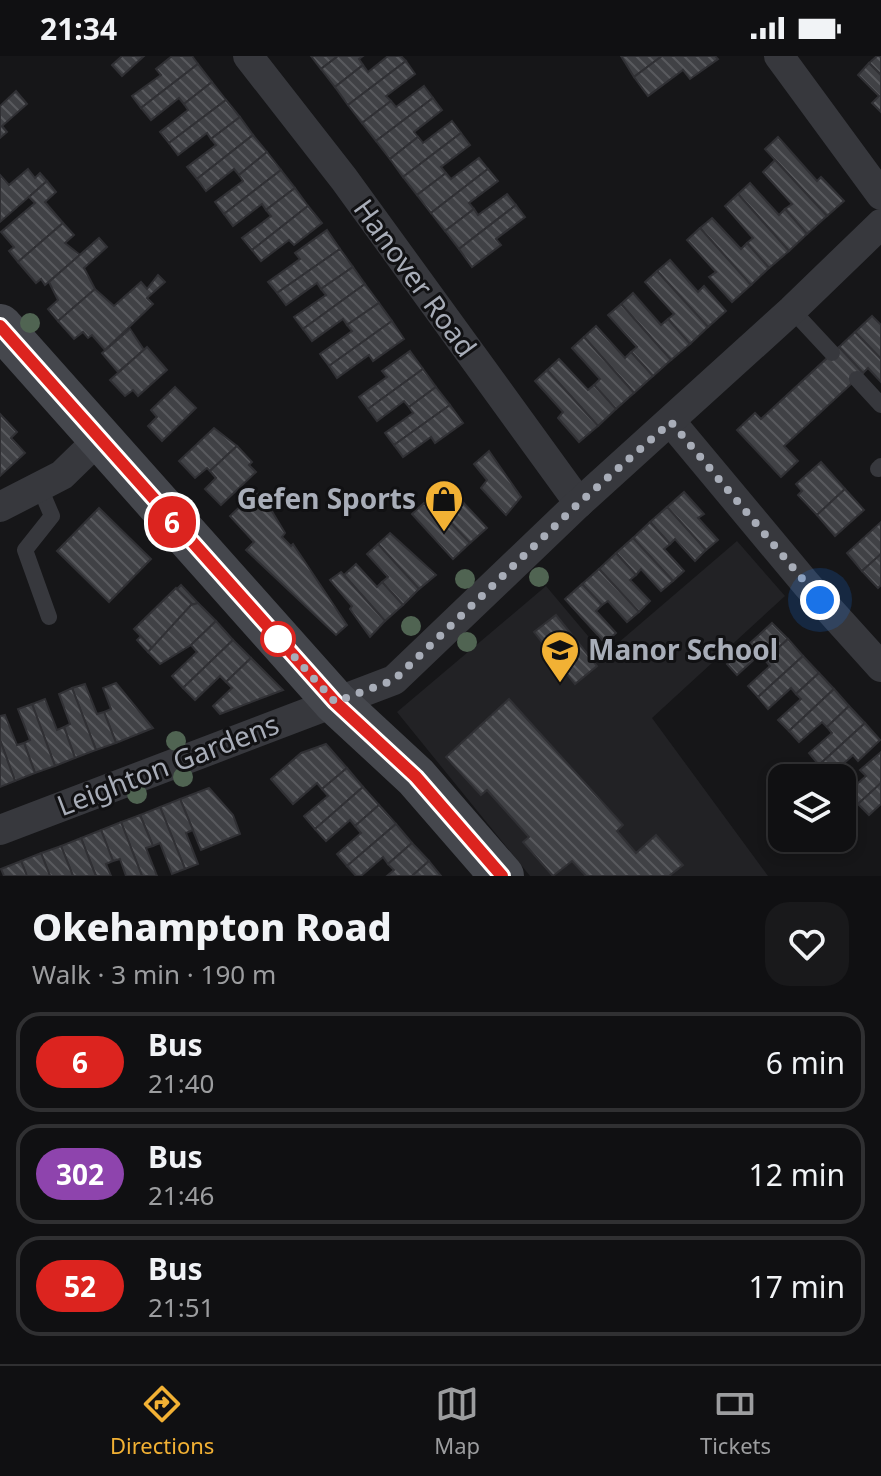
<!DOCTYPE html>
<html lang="en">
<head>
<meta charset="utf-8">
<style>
  body { margin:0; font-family:"Noto Sans",sans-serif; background:#19191b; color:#f1f3f6; height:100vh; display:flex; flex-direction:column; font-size:30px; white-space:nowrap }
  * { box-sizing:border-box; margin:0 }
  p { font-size:26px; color:#9c9d9f }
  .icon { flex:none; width:44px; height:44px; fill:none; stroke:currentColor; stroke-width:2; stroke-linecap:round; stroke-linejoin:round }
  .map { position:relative; height:820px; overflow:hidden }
  .panel { display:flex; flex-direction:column; background:#101012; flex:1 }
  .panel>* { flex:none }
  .badge { padding:0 16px; border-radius:26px; font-size:28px; line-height:52px }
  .fabs { position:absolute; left:768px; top:708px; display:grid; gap:16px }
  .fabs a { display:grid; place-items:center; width:88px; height:88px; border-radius:16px; background:#101012; box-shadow:0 4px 12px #0003,0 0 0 2px #303032; font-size:40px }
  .you { position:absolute; width:40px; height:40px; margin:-20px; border:6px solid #fff; border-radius:50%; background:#1a73e8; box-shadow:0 0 0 12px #1a73e833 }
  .map>.badge { position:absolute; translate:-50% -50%; box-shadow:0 0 0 4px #fff }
  .round { display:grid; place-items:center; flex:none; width:84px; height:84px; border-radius:24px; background:#19191b }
  .head { display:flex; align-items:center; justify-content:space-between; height:136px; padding:0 32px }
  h1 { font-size:38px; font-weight:800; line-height:60px }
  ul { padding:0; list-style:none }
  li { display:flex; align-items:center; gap:24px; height:100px; margin:0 16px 12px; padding:0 16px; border:4px solid #303032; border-radius:24px }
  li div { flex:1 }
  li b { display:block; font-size:30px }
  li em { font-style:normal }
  li .badge { min-width:88px; font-weight:700; text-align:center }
  .status { display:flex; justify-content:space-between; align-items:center; height:56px; padding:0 40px; background:#101012; direction:ltr }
  .status svg { height:22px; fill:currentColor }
  .tabs { display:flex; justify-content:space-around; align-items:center; height:112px; border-top:2px solid #303032; background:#101012; font-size:22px; color:#9c9d9f }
  .tabs a { display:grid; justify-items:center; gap:4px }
  .tabs .active { color:#f2b134 }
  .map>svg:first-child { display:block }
</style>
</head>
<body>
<div class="status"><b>21:34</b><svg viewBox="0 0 49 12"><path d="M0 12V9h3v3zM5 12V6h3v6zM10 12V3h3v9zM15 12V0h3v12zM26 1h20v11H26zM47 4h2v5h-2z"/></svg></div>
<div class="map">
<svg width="881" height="820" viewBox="0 0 881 820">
  <defs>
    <pattern id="building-back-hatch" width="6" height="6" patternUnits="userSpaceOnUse" patternTransform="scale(2)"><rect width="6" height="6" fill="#404145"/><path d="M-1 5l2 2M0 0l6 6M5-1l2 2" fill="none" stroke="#595a5e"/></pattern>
  </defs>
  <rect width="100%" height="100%" fill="#161618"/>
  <polygon fill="#222225" points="737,485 785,540 652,662 768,820 530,820 397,656 546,530 604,599"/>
  <g fill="url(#building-back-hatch)" stroke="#303034" stroke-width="2">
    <polygon points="122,0 144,0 122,20 112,9"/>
    <polygon points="172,0 192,0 198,8 141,52 132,40 161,19 156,13"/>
    <polygon points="311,0 338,0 321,13"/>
    <polygon points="338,0 363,0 359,3 363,9 335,31 321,13"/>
    <polygon points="388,0 401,0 406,5 348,49 335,31 363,9 368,16"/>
    <polygon points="621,0 662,0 634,21"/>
    <polygon points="662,0 715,0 718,3 690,23 683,14 648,40 634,21"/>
    <polygon points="877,0 881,0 881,19 869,7"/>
    <polygon points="406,5 415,18 386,40 391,45 362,67 348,49"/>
    <polygon points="869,7 881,19 881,56 872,47 879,40 858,19"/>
    <polygon points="198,8 212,26 184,48 179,42 151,64 141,52"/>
    <polygon points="212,26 226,44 169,87 160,76 188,54 184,48"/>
    <polygon points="424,30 433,42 376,85 362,67 391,45 396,51"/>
    <polygon points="16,35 27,48 2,70 7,76 0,82 0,50"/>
    <polygon points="433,42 442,54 414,76 418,81 390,103 376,85"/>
    <polygon points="226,44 240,61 211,83 207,77 178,99 169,87"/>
    <polygon points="240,61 253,79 197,123 187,111 216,89 211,83"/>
    <polygon points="452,65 461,77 403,121 390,103 418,81 423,87"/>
    <polygon points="461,77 470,89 441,111 446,117 417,139 403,121"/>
    <polygon points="253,79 267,96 239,119 234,113 206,135 197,123"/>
    <polygon points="778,81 817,125 821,121 844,145 827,160 765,93"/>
    <polygon points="267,96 281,114 224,158 215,146 243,125 239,119"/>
    <polygon points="479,102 488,113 431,157 417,139 446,117 451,123"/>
    <polygon points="775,104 827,160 807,178 785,153 792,148 763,116"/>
    <polygon points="28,113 35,122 40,117 47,125 0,166 0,119 9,129"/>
    <polygon points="488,113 498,125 469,147 474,153 445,175 431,157"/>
    <polygon points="281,114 295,132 266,154 262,148 233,170 224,158"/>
    <polygon points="47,125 56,136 45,146 63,167 18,206 9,195 14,191 1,176 35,147 29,141"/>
    <polygon points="750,127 779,159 785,153 807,178 789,195 738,138"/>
    <polygon points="295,132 308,150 252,194 242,182 271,160 266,154"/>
    <polygon points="507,138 516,149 459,193 445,175 474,153 478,159"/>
    <polygon points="738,138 789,195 769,212 747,187 753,182 725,150"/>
    <polygon points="516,149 525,161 496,183 501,189 472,211 459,193"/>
    <polygon points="308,150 322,167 294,189 289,184 261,205 252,194"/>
    <polygon points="712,162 741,193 747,187 769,212 751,229 700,172"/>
    <polygon points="63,167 74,179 65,187 80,199 45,229 41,223 36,227 18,206"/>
    <polygon points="700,172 751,229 732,246 709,221 716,216 687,184"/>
    <polygon points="327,174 340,193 277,237 268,226 300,203 295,197"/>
    <polygon points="99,182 107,191 84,212 95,233 58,265 48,253 58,244 49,226"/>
    <polygon points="340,193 353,211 321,233 317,227 286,249 277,237"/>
    <polygon points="670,204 698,236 704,230 726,255 708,271 657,215"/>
    <polygon points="353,211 365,228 303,273 294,261 326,239 321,233"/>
    <polygon points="657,215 708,271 690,288 668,263 674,258 645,226"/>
    <polygon points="158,219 165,226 147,242 153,248 105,294 92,279 88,282 83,276 74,283 58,265 95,233 114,250 141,226 147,233"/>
    <polygon points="365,228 379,247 347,269 343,263 312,285 303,273"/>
    <polygon points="633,237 661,269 668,263 690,288 671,304 621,248"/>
    <polygon points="379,247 392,265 329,310 320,298 352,275 347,269"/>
    <polygon points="621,248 671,304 653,320 631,296 637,291 608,259"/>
    <polygon points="872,260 881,269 881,303 855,276"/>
    <polygon points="392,265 404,283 373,305 369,299 337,322 329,310"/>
    <polygon points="596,270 625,302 631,296 653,320 634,337 584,281"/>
    <polygon points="130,273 144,294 118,316 102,297"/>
    <polygon points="855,276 881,303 881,326 868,312 863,317 839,291"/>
    <polygon points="584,281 634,337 616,353 594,329 600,323 572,292"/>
    <polygon points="147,291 167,314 138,340 133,334 125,340 110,324"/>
    <polygon points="839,291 863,317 784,390 798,405 781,421 737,374 755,357 761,363"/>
    <polygon points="410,295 423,313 368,353 359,341 387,321 382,315"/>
    <polygon points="559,303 588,334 594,329 616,353 598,370 547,314"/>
    <polygon points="423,313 436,331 409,351 404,345 377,365 368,353"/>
    <polygon points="547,314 598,370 579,386 558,362 563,356 535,325"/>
    <polygon points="175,331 196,352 162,385 148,370 157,361 151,354"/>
    <polygon points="436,331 450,349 394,389 385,377 413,357 409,351"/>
    <polygon points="450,349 463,367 435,387 431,381 403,401 394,389"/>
    <polygon points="0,358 17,376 11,382 25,397 0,420"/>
    <polygon points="214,372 237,390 210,415 207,412 195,422 179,405"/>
    <polygon points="237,390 252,406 249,409 256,416 221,449 205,433 216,422 210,415"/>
    <polygon points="489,395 521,441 506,459 481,432 487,424 474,408"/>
    <polygon points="821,406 845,433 817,459 798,439 802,435 796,428"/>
    <polygon points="445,427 487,472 470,487 446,462 452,457 434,438"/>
    <polygon points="845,433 864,454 835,480 817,459"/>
    <polygon points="684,436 704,458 698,462 718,484 706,494 667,451"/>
    <polygon points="261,437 285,477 282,481 291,490 293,488 347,569 336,579 246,494 254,486 230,460 245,446 245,441"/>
    <polygon points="424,447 442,466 446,462 470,487 453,503 412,458"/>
    <polygon points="667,451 706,494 695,505 675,483 670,488 650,466"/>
    <polygon points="99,452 151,503 109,546 57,495"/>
    <polygon points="650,466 670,488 664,493 684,515 673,525 633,482"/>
    <polygon points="881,466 881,498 862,515 847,497"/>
    <polygon points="390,477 436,519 419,533 378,488"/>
    <polygon points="633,482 673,525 661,535 641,513 636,519 616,497"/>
    <polygon points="378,488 419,533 403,549 382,526 388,521 367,498"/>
    <polygon points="616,497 636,519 630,524 650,545 639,556 599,513"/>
    <polygon points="881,498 881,529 878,532 862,515"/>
    <polygon points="356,508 377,531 382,526 403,549 385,565 344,519"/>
    <polygon points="599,513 639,556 627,566 608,545 602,549 582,528"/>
    <polygon points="341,516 385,565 370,581 350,553 352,550 330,524"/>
    <polygon points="582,528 602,549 596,555 616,577 605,587 565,543"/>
    <polygon points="181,529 198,547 191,549 148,596 137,584 162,559 156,553"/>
    <polygon points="176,532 197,553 155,595 134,573"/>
    <polygon points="198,547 216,565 191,589 160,608 148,596 191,549"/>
    <polygon points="556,559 597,610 575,628 534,576"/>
    <polygon points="216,565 233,584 183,632 172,620 197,596 191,589"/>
    <polygon points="772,567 788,583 765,604 760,598 737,619 727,608"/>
    <polygon points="788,583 803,600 758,641 748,630 770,610 765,604"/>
    <polygon points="233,584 251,602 226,626 220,620 195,644 183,632"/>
    <polygon points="803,600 819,617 796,638 791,632 768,653 758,641"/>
    <polygon points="251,602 283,634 220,658 213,650 232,632 226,626"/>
    <polygon points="819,617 834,633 789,675 778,664 801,643 796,638"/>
    <polygon points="116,627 153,672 116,687 104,656 111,653 103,632"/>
    <polygon points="85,628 97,658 104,656 116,687 96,694 72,632"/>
    <polygon points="72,632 96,694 75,702 64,671 70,668 59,638"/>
    <polygon points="834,633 849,650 827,671 822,666 799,686 789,675"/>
    <polygon points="45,643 57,674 64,671 75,702 55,710 32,648"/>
    <polygon points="509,643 623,769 617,775 636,797 656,779 683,809 669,820 586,820 572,805 553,820 523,786 529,781 487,734 481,739 446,701"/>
    <polygon points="32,648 55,710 35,717 24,687 30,684 18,653"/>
    <polygon points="849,650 865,667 819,709 809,697 832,677 827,671"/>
    <polygon points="5,659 17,689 24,687 35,717 15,725 0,684 0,660"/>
    <polygon points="865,667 880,684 858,705 853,699 830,720 819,709"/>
    <polygon points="0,684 15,725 0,731"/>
    <polygon points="326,688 347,712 322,733 317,727 293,748 271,723 301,697"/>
    <polygon points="881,696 881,727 858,748 848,736 866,720 860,714"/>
    <polygon points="347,712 363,731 315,773 304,760 328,740 322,733"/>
    <polygon points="881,727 881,748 869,759 858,748"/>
    <polygon points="363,731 379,749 355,770 350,764 326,785 315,773"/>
    <polygon points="209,732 233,759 240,778 201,794 180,743"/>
    <polygon points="180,743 193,774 186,777 198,808 185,813 160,751"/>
    <polygon points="379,749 396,768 347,810 337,798 361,777 355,770"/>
    <polygon points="160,751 185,813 172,818 160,787 153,790 140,759"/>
    <polygon points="140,759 153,790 146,792 157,820 142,820 121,766"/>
    <polygon points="121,766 133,797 142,820 126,820 120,803 113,805 101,774"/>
    <polygon points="396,768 412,787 388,808 383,801 361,820 356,820 347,810"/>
    <polygon points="101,774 113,805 106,808 111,820 96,820 81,782"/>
    <polygon points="81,782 93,813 96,820 73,820 61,790"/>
    <polygon points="412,787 429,805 412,820 387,820 394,814 388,808"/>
    <polygon points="61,790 73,820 50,820 41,797"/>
    <polygon points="41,797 50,820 27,820 21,805"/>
    <polygon points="21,805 27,820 4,820 1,813"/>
    <polygon points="429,805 441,820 412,820"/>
  </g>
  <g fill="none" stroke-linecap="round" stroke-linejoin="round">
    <g stroke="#37383d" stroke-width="16">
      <polyline points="792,254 832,297"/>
      <polyline points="857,323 881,349"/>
      <polyline points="878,413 881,410"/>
      <polyline points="40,432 52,460 25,494 49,561"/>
    </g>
    <g stroke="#37383d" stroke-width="30">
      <polyline points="248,0 344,123 579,447"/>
      <polyline points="779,0 881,139"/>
      <polyline points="671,366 807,529 881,611"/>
      <polyline points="0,451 62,419 98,384"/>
      <polyline points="0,774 394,624 579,447 792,254 881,168"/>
    </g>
    <polyline stroke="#45474d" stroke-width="44" points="0,270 335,646 416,721 502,820"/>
  </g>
  <g fill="#506452">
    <circle cx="30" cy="267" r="10"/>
    <circle cx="539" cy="521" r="10"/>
    <circle cx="465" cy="523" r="10"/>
    <circle cx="411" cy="570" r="10"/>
    <circle cx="467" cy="586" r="10"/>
    <circle cx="176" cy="685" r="10"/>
    <circle cx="183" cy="721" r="10"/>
    <circle cx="137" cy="738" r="10"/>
  </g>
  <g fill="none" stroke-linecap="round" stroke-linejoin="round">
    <g stroke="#fff" stroke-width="18">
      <polyline id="line" points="0,270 335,646 416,721 502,820"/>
    </g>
    <use href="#line" stroke="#dc241f" stroke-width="12"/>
    <polyline stroke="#a8adb8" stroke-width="8" stroke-dasharray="0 14.4" points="278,583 272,576 335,646 394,624 579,447 671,366 820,544"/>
  </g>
  <defs>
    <g id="shop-pin" transform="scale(2)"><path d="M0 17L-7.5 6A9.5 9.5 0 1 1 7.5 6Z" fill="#f2b134" stroke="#111113"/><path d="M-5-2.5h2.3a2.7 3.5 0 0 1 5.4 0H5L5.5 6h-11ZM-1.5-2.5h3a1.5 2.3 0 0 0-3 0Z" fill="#111"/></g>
    <g id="school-pin" transform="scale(2)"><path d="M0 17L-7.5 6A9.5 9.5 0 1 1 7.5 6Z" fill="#f2b134" stroke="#111113"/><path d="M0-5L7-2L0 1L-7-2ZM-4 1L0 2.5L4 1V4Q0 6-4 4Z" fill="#111"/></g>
  </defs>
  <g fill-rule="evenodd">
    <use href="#shop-pin" x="444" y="443"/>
    <use href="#school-pin" x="560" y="594"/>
  </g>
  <circle fill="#fff" stroke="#dc241f" stroke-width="4" cx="278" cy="583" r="16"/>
  <g text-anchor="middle" stroke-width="6" stroke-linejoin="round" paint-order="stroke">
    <g font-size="28" fill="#a8adb8" stroke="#111113">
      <text transform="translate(415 222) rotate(54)" y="10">Hanover Road</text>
      <text transform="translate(168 709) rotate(-21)" y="10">Leighton Gardens</text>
    </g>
    <g font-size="28" font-weight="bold" fill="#a8adb8" stroke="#111113" text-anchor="end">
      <text x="416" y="453">Gefen Sports</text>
      <text x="588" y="604" text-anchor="start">Manor School</text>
    </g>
  </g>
</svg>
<div class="fabs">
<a><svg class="icon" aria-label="layers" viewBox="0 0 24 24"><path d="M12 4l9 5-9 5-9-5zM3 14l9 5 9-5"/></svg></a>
</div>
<div class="you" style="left:820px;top:544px"></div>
<b class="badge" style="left:172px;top:466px;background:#dc241f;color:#fff">6</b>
</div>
<section class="panel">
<div class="head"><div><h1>Okehampton Road</h1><p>Walk · 3 min · 190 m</p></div><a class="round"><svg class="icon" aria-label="heart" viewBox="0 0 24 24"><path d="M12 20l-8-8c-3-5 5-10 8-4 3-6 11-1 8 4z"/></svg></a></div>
<ul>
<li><span class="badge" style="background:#dc241f;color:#fff">6</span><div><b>Bus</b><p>21:40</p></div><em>6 min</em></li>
<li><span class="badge" style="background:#8e44ad;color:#fff">302</span><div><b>Bus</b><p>21:46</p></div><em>12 min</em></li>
<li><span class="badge" style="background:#dc241f;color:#fff">52</span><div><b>Bus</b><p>21:51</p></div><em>17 min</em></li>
</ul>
</section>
<nav class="tabs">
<a class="active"><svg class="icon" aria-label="directions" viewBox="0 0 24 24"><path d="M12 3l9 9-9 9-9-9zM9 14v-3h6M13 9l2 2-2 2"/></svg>Directions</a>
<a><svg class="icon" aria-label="map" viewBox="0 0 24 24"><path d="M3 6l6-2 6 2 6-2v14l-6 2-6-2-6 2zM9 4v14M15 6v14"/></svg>Map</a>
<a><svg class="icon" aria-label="tickets" viewBox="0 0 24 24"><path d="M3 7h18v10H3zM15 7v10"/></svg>Tickets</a>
</nav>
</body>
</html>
